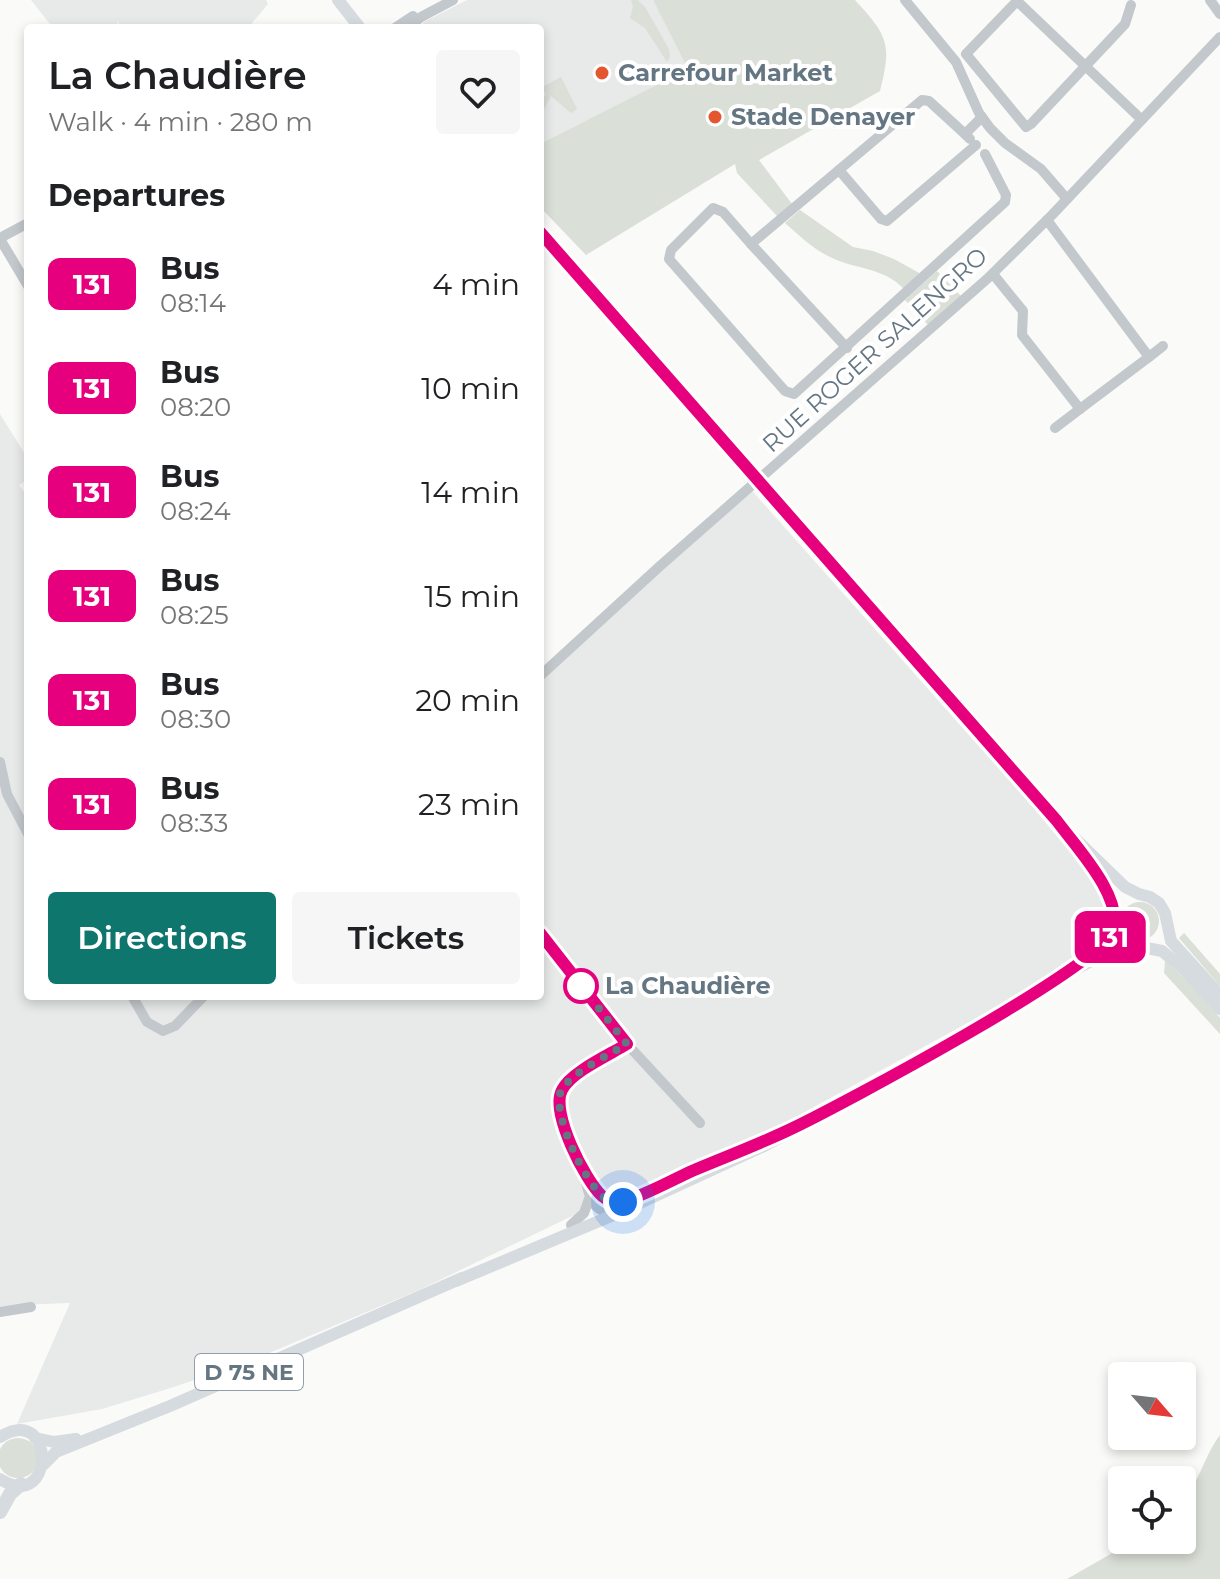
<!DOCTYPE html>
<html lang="en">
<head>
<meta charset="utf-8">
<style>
  body { margin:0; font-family:Montserrat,sans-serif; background:#f6f6f6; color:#202124; height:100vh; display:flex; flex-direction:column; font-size:30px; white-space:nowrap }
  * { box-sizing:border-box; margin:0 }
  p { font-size:26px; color:#757577 }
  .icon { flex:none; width:44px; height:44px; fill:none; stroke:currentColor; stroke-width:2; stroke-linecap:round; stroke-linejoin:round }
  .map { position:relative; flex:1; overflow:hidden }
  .side { position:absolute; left:24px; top:24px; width:520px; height:976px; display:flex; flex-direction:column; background:#fff; border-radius:8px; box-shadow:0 4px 12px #0003 }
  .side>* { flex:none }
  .badge { padding:0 16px; border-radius:12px; font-size:28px; line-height:52px }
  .needle { width:52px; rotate:118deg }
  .tools { position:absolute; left:1108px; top:1362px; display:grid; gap:16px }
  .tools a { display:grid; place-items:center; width:88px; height:88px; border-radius:8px; background:#fff; box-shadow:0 4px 12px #0003; font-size:40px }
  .you { position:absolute; width:40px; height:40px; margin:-20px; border:6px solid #fff; border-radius:50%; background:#1a73e8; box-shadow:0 0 0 12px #1a73e833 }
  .map>.badge { position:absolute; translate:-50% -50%; box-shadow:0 0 0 4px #fff }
  h2 { padding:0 24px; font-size:30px; line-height:72px }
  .round { display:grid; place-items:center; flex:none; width:84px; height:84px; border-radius:8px; background:#f6f6f6 }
  .head { display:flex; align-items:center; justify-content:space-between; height:136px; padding:0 24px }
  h1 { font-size:38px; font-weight:600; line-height:60px }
  .action { display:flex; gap:16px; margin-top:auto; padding:16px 24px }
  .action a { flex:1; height:92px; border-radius:8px; background:#0f766e; color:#fff; font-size:32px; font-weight:600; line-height:92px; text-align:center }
  .action a+a { background:#f6f6f6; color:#202124 }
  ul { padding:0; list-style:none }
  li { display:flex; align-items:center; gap:24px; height:104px; padding:0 24px }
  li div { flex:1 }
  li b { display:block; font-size:30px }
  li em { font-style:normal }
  li .badge { min-width:88px; font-weight:700; text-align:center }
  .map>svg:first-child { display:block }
</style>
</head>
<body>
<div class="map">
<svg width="1220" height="1579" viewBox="0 0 1220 1579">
  <rect width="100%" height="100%" fill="#fafaf8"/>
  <g fill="#e8e9e9">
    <polygon points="31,0 266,0 268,4 252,23 255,28 122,28 117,21 118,28 53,28"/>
    <polygon points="467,0 653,0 689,69 540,144 540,28 420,28 424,22"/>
    <polygon points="0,414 28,459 28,479 19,485 28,498 28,996 540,996 540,670 746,484 1031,805 1089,875 1105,902 1106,917 1101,934 1059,968 993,1009 792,1119 568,1218 419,1290 255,1359 174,1387 102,1409 17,1424 70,1303 16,1305 0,1309"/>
  </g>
  <g fill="#dadfd7">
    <polygon points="631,0 638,0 645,7 669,49 670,57 667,62 645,28 630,18 633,7"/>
    <path d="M653,0h202c33,36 37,44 25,91l-121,69 33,44 -15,12 -40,-43 -2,-9 -149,91 -46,-48v-63l148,-75z"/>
    <polygon points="561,77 577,109 571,113 551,96 540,117 540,98 546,95 542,87"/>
    <path d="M800,210l53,37 20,4 21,8 27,15 -17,15c-21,-22 -47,-19 -74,-32 -17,-8 -30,-21 -45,-34z"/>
    <polygon points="937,271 962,297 930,327 905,300"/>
    <circle cx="1140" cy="921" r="19"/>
    <polygon points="1184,933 1220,974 1220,986 1179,938"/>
    <polygon points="1165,961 1187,980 1220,1018 1220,1034 1164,973"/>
    <path d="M1220,1435v144h-153l68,-39h47v-39c17,-17 22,-45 38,-66z"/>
    <circle cx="18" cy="1458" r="20"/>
  </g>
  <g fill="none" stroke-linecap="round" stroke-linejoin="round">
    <g stroke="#c3c8cc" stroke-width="10">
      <polyline points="905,0 956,62 979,113 990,128 1005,143 1041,169 1067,199"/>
      <polyline points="1016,0 1141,119"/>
      <polyline points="1018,0 966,54 1026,127 1031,124 1125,24 1131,5"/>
      <polyline points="1210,0 1220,14"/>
      <polyline points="395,28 413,16"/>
      <polyline points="407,28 421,17 453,0"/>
      <polyline points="965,134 929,101 922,100 751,244 723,212 713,208 671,250 669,259 785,391 794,394 1005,202 1006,195 985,154"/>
      <polyline points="970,139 965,134 982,117"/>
      <polyline points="839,170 881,219 887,221 976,145"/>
      <polyline points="0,238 28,223"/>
      <polyline points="0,239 28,286"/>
      <polyline points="751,244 847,348"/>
      <polyline points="993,274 1023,311 1022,335 1080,409 1149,357 1047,220"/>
      <polyline points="1149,357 1163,346"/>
      <polyline points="1055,428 1080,409"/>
      <polyline points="540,676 660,566 987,279 1052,215 1220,37"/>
      <polyline points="0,762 7,794 28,834"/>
      <polyline points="540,934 614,1030 700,1123"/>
      <polyline points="132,996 147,1022 163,1031 175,1026 204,996"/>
      <path d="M584,1172c4,22 6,40 32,42"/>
      <path d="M623,1202c-7,1 -12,0 -18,-4 -19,-13 -54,-85 -44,-107 9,-18 49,-36 66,-47"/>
      <polyline points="571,1225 584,1213 589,1199"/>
      <polyline points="0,1312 31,1307"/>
    </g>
    <g stroke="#d6dbdf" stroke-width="12">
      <polyline points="338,0 360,28"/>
      <polyline points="540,232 1057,821 1125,887 1139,894 1150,897 1159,903 1165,913 1171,941 1220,995"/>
      <polyline points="1080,852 1110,898 1117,934 1131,945"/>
      <polyline points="456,1281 616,1214 764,1146 948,1045 1056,979 1117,948 1131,945 1162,951 1187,972 1220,1009"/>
      <path d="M0,1437c56,-35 56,77 0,42"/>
      <polyline points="35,1438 54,1442 76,1439"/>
      <polyline points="43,1465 56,1452 170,1406 462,1278"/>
    </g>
    <polyline stroke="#d6dbdf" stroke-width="14" points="0,1512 10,1494 21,1484"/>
  </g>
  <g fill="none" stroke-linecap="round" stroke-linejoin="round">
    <g stroke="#fff" stroke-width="18">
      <path id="line" d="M540,232l517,589c19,26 67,76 56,110 -11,35 -274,175 -320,197 -33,16 -68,29 -101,43 -24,11 -48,25 -73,32 -7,-1 -11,-2 -17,-7 -17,-16 -52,-84 -40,-106 9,-18 47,-35 65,-46l-87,-111"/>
    </g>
    <use href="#line" stroke="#e6007e" stroke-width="12"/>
    <path stroke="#657683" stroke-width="8" stroke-dasharray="0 14.4" d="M581,986l46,58c-18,11 -57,29 -66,47 -10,22 25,94 44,107 6,4 11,5 18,4"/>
  </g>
  <g fill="#e4572e" stroke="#fff" stroke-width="3">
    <circle cx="602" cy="73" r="8"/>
    <circle cx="715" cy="117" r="8"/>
  </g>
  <circle fill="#fff" stroke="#e6007e" stroke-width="4" cx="581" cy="986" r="16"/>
  <g text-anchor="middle" stroke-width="8" stroke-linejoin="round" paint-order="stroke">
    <rect fill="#fff" stroke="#939fa8" stroke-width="2" x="195" y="1354" width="108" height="36" rx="6"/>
    <g font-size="22" font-weight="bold" fill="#657683">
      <text x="249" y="1380">D 75 NE</text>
    </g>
    <g font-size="24" font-weight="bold" fill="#657683" stroke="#fff" text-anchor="start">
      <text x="618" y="81">Carrefour Market</text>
      <text x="731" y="125">Stade Denayer</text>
    </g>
    <g font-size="24" fill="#657683" stroke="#fff">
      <text transform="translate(875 350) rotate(-42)" y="8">RUE ROGER SALENGRO</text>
    </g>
    <g font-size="24" font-weight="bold" fill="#657683" stroke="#fff" text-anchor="start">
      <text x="605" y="994">La Chaudière</text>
    </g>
  </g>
</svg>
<div class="tools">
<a><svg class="needle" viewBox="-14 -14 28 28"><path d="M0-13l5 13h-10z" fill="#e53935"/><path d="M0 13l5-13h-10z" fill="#757577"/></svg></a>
<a><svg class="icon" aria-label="locate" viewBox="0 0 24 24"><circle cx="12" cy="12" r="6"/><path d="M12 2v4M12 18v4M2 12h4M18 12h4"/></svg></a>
</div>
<div class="you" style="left:623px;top:1202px"></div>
<b class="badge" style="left:1110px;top:937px;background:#e6007e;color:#fff">131</b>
<section class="side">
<div class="head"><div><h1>La Chaudière</h1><p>Walk · 4 min · 280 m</p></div><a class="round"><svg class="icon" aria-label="heart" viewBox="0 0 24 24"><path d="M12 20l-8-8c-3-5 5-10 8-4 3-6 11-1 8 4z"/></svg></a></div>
<h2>Departures</h2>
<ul>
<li><span class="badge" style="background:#e6007e;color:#fff">131</span><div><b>Bus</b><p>08:14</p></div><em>4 min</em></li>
<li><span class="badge" style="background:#e6007e;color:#fff">131</span><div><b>Bus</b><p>08:20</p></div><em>10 min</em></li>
<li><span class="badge" style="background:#e6007e;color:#fff">131</span><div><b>Bus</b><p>08:24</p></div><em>14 min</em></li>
<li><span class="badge" style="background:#e6007e;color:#fff">131</span><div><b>Bus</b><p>08:25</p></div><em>15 min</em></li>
<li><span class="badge" style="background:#e6007e;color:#fff">131</span><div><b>Bus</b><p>08:30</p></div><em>20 min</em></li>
<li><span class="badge" style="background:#e6007e;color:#fff">131</span><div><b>Bus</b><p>08:33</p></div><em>23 min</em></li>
</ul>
<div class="action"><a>Directions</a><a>Tickets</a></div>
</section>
</div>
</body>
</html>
